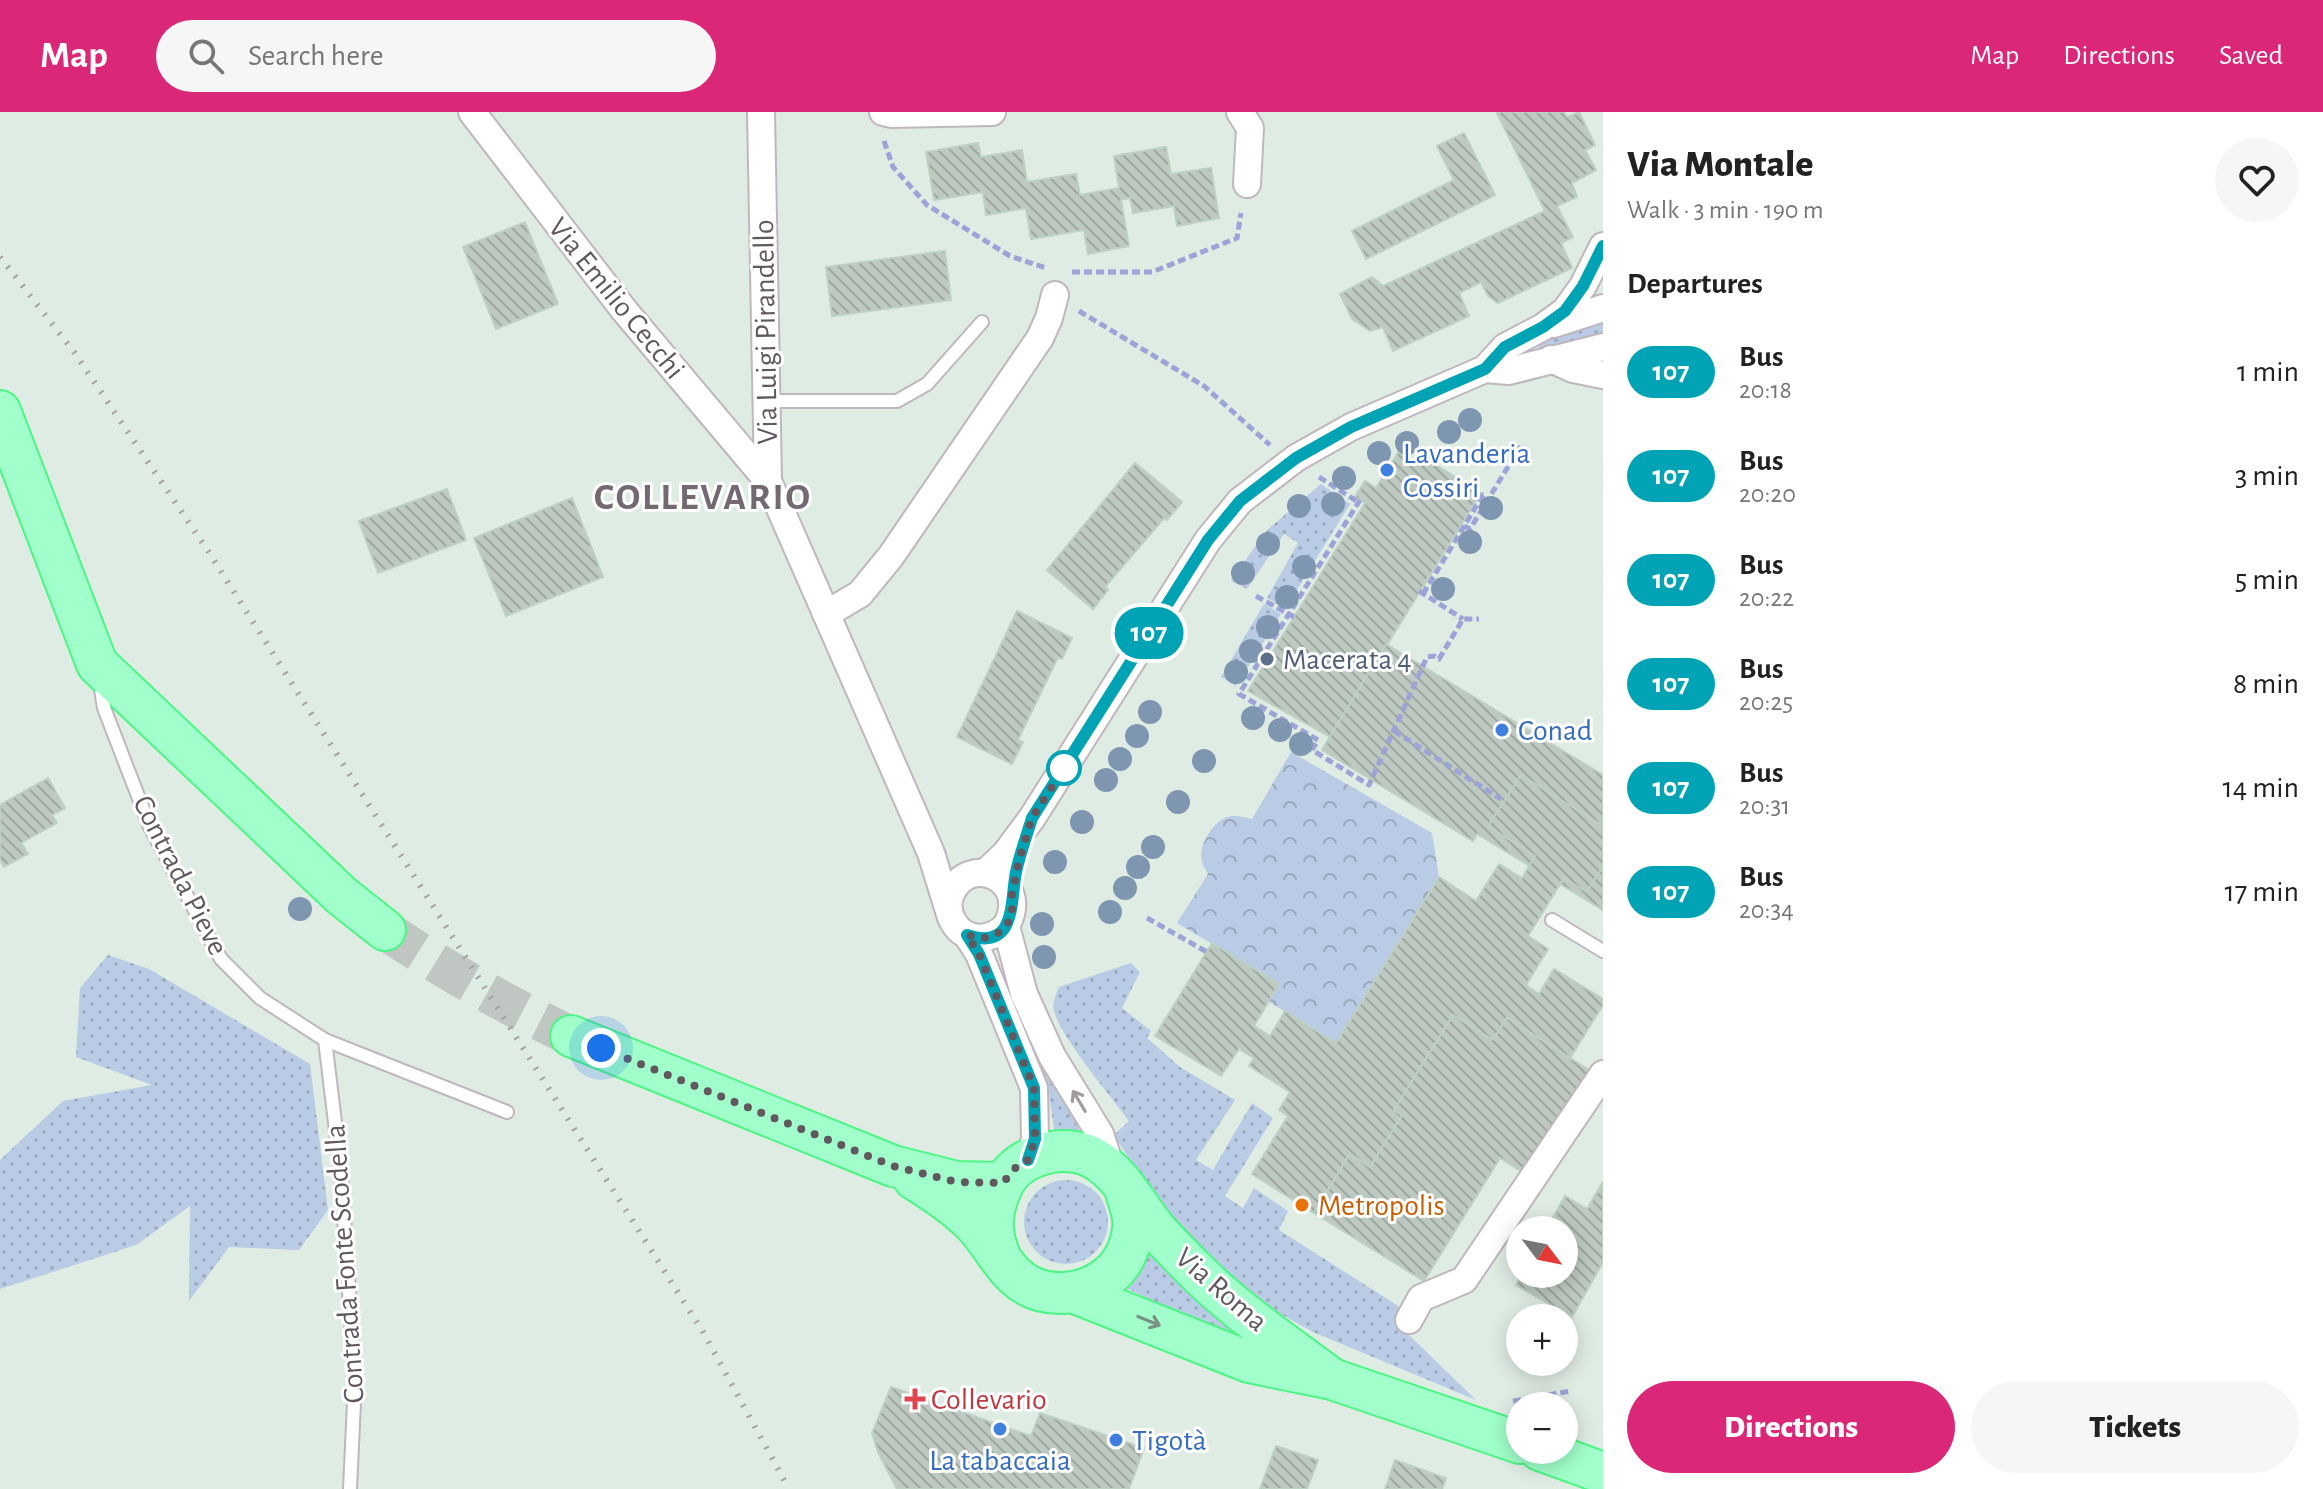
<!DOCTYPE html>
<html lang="en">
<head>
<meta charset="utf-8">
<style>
  body { margin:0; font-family:"Alegreya Sans",sans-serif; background:#f6f6f6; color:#222; height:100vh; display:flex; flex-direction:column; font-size:30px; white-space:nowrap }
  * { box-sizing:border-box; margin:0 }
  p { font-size:26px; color:#767676 }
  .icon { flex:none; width:44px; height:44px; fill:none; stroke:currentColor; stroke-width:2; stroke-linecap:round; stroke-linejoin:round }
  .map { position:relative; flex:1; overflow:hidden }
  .side { display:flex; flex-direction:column; background:#fff; width:720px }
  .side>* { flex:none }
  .badge { padding:0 16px; border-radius:26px; font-size:28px; line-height:52px }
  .needle { width:52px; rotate:122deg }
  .buttons { position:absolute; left:1506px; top:1104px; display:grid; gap:16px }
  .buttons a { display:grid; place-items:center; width:72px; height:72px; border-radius:50%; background:#fff; box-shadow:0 4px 20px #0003; font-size:40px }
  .you { position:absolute; width:40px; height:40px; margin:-20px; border:6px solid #fff; border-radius:50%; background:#1a73e8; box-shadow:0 0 0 12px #1a73e833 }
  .map>.badge { position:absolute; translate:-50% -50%; box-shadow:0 0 0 4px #fff }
  h2 { padding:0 24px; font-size:30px; line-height:72px }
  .round { display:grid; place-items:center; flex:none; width:84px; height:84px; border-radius:42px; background:#f6f6f6 }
  .headline { display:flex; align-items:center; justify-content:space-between; height:136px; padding:0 24px }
  h1 { font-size:38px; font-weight:800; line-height:60px }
  .primary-button { display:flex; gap:16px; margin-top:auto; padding:16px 24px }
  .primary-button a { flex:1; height:92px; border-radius:48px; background:#db2777; color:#fff; font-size:32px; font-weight:800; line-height:92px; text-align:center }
  .primary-button a+a { background:#f6f6f6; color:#222 }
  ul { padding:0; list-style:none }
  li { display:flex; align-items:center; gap:24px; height:104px; padding:0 24px }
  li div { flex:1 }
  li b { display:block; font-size:30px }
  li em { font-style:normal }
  li .badge { min-width:88px; font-weight:700; text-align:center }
  header { display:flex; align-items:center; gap:48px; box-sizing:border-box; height:112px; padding:0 40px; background:#db2777; color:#fff }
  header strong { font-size:38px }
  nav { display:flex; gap:44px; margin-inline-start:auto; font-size:28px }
  .search { width:560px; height:72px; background:#f6f6f6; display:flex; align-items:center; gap:20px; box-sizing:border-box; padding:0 28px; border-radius:44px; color:#767676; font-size:30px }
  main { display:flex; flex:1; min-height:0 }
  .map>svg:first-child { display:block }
</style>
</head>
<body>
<header>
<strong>Map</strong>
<div class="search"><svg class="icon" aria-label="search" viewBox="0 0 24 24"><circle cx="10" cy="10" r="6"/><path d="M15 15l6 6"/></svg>Search here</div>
<nav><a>Map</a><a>Directions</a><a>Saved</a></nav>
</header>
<main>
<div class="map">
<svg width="1603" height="1377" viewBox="0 0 1603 1377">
  <defs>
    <pattern id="grass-dots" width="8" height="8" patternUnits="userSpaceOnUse" patternTransform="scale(2)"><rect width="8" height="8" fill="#b9cbe5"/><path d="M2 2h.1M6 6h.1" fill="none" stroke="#9aa8bd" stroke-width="1.8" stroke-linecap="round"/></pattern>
    <pattern id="park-crowns" width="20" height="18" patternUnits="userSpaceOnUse" patternTransform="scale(2)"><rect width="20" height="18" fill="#b9cbe5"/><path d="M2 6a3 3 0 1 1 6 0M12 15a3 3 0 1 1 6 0" fill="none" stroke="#9aa8bd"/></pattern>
    <pattern id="building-back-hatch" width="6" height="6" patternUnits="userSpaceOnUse" patternTransform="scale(2)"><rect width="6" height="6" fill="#becac1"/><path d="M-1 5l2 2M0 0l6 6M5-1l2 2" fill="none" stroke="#9ea7a0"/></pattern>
  </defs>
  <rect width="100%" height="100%" fill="#dfece4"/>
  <g fill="url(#grass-dots)">
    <polygon points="1603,203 1603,224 1539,237 1538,231 1587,207"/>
    <polygon points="1321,372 1350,392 1285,497 1267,486 1298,431 1284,422 1247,477 1231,469 1266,419"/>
    <polygon points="1264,492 1281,502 1236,574 1221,565"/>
    <polygon points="108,843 149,857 310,952 328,1098 299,1138 229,1135 189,1189 190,1094 136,1133 0,1177 0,1048 63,989 152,973 76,945 80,876"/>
    <path d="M1131,851l9,9 -18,36 29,23 -4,7 33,29 55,33 -39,60 17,10 39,-67 21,15 -48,78 18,12 11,-20 34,23 -9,19 124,79 -4,12 10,14 67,65 -163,-68 -45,-25 -35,-27 -64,-59 -55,-86 15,-14c-17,-23 -69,-85 -75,-110 -2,-9 2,-16 5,-24z"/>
    <polygon points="1021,907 1081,1021 1054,1018 1049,980 1015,908"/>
    <circle cx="1066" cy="1110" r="42"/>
    <polygon points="1150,1134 1259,1236 1205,1215 1126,1176"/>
  </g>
  <path fill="url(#park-crowns)" d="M1291,640l141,81 7,44 -103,166 -67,-41 10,-18 -102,-61 31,-49c-2,-4 -5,-8 -6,-12 -4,-15 9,-38 23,-44 9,-4 18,-1 27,1z"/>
  <g fill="url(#building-back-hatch)" stroke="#bdd1c3" stroke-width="2">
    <polygon points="1500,0 1564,0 1567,5 1579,0 1595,33 1585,38 1596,58 1572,71 1577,85 1557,94 1573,125 1561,131 1572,156 1498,191 1488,184 1481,170 1459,181 1469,204 1393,239 1383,215 1370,219 1352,207 1340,182 1372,165 1383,174 1545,99 1497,1"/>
    <polygon points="1464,21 1495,83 1366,147 1352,119 1454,68 1437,34"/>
    <polygon points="978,31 981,45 1022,38 1027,70 1076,62 1080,83 1119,76 1114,44 1166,35 1171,62 1211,56 1219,106 1177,114 1174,94 1133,101 1130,86 1121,88 1129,134 1088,142 1084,118 1031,127 1026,96 986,103 983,80 934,88 926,40"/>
    <polygon points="525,110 558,192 496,217 463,135"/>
    <polygon points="945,139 951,188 832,204 826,155"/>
    <polygon points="1399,339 1419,352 1423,345 1481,381 1330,625 1248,579 1365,391 1355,385 1365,369 1376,376"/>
    <polygon points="1135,351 1182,390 1167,408 1164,406 1105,475 1108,478 1093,497 1047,458"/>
    <polygon points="447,377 466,428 378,461 359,409"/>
    <polygon points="572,386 603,465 506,504 474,426"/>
    <polygon points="1017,499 1072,526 1062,547 1058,545 1018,628 1023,630 1012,652 957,625"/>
    <polygon points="1386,532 1603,663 1603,798 1477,722 1473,729 1322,638"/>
    <polygon points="1521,663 1603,714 1603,754 1587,780 1564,766 1528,824 1548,837 1526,873 1539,882 1554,857 1603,887 1603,893 1570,946 1507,906 1493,928 1453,903 1394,998 1402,1003 1370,1055 1350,1042 1314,1101 1252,1062 1288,1004 1279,998 1290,980 1249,954 1254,946 1239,937 1221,964 1155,924 1212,831 1279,872 1254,914 1270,924 1285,899 1336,931 1439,765 1476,789 1499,752 1522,766 1535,744 1488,714"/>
    <polygon points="48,666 65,696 52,703 57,711 21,731 28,742 4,755 0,748 0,693"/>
    <polygon points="1453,903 1493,928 1507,906 1589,958 1524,1061 1500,1046 1424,1169 1314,1101 1350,1042 1370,1055 1402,1003 1394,998"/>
    <polygon points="1603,1070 1603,1150 1572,1205 1516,1173 1522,1162 1564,1162 1564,1118 1546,1118 1565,1084 1587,1097"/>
    <polygon points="891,1275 1031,1324 1040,1301 1144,1336 1129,1377 897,1377 878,1340 872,1321"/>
    <polygon points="1276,1334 1318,1348 1307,1377 1260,1377"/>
    <polygon points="1395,1348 1446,1366 1442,1377 1385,1377"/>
  </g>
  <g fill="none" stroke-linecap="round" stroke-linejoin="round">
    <path stroke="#c0c7c3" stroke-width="40" stroke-dasharray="40 20" stroke-linecap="butt" d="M385,818c60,40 121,75 186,106"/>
    <g stroke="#bfb7bd" stroke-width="16">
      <g id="service">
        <polyline points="766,289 897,289 927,272 982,210"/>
        <polyline points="100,571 104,596 150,715 221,847 260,886 325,928 507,1000"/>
        <polyline points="1552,808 1603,839"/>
        <polyline points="325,928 341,1060 355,1268 350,1377"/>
      </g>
    </g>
    <g stroke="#bfb7bd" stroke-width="30">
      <g id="minor">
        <polyline points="472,0 624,198 768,369"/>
        <polyline points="761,0 768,369 931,741 948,796"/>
        <polyline points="883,0 891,2 992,0"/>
        <polyline points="1240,0 1250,16 1247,72"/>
        <polyline points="1554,212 1603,196"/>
        <polyline points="1551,247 1573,257 1603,263"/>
        <polyline points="1485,257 1509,259 1603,235"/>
        <polyline points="826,502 860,482 891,444 1040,226 1049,206 1055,183"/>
        <polyline points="985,761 1006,741 1032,706 1208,428 1240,389 1296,346 1351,315 1485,257 1505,235 1543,215 1565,199 1583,174 1603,134"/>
        <path d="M1006,814c-15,15 -40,17 -52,-3 -6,-9 -7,-20 -3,-29 18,-43 81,-14 55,32l18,68 28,62 48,78 12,37"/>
        <polyline points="967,823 979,842 1034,976 1035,1027 1028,1048"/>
        <polyline points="1409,1208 1421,1186 1464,1168 1603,962"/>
      </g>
    </g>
    <g stroke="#4df684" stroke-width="44">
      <g id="primary">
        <polyline points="0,299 97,552 342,784 385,818"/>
        <polyline points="571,924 893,1054 957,1070 1003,1071"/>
        <path d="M914,1067c21,13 41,26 59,44 16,16 26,38 42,53 27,25 70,21 96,-2 15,-13 24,-37 22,-56 -1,-10 -6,-20 -8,-30"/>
        <path d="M1001,1147c-11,-26 -11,-45 0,-70 13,-34 63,-48 94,-30 28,16 43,50 64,74 12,13 25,26 38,39 40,40 90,73 135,107"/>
        <polyline points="1075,1181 1249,1250 1332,1267 1520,1331"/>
        <polyline points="1540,1338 1603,1361"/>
      </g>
    </g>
    <g stroke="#9ca4d7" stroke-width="5" stroke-dasharray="8 4" stroke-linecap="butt">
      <polyline points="884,29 893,55 927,93 1010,144 1046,156"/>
      <polyline points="1072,160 1152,160 1237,126 1241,101"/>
      <polyline points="1079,199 1204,274 1270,333"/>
      <polyline points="1319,365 1358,390"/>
      <polyline points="1360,388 1239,582 1318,628 1312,638 1369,673 1427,545 1434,544 1439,547 1463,507 1479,507"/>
      <polyline points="1464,414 1470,417 1522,332"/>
      <polyline points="1419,479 1463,507"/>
      <polyline points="1423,482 1483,383 1486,384 1479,396"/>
      <polyline points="1256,484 1294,505"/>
      <polyline points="1394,619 1501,687"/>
      <polyline points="1147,806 1207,840"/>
      <polyline points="1513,1289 1571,1279"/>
    </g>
    <use href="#service" stroke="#fff" stroke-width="12"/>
    <use href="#minor" stroke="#fff" stroke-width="26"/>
    <use href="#primary" stroke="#a0ffca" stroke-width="40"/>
    <polyline stroke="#a5a2a4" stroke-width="6" stroke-dasharray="2 10" stroke-linecap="butt" points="0,145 74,240 208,439 703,1220 789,1377"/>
  </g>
  <g fill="#7f96b0">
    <circle cx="1470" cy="308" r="12"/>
    <circle cx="1449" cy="320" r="12"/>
    <circle cx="1407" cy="331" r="12"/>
    <circle cx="1379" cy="341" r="12"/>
    <circle cx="1344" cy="366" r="12"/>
    <circle cx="1333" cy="392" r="12"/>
    <circle cx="1299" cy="394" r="12"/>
    <circle cx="1491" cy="396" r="12"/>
    <circle cx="1470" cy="430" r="12"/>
    <circle cx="1268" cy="432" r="12"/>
    <circle cx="1304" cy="455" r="12"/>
    <circle cx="1243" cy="461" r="12"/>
    <circle cx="1443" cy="477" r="12"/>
    <circle cx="1287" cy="485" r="12"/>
    <circle cx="1268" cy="515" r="12"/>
    <circle cx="1251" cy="539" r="12"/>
    <circle cx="1236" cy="560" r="12"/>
    <circle cx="1150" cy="600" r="12"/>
    <circle cx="1253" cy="606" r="12"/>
    <circle cx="1280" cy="618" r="12"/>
    <circle cx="1137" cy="624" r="12"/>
    <circle cx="1301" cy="632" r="12"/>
    <circle cx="1120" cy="647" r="12"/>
    <circle cx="1204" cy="649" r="12"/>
    <circle cx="1106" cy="668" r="12"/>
    <circle cx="1178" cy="690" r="12"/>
    <circle cx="1082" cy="710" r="12"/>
    <circle cx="1153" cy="735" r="12"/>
    <circle cx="1055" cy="750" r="12"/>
    <circle cx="1138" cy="755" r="12"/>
    <circle cx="1125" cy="776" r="12"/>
    <circle cx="300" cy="797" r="12"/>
    <circle cx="1110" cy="800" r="12"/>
    <circle cx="1042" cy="812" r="12"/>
    <circle cx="1044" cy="845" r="12"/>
  </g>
  <defs><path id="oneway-shaft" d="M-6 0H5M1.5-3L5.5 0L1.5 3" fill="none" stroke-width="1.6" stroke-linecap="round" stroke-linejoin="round" transform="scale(2)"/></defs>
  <use stroke="#a09b9f" href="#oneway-shaft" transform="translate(1079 989) rotate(-121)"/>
  <use stroke="#779284" href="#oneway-shaft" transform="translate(1149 1209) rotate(22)"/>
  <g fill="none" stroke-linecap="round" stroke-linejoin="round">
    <g stroke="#fff" stroke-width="18">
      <path id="line" d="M1028,1048l7,-21 -1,-51 -55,-134 -12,-19c50,17 43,-34 49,-63 4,-19 11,-37 16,-54l176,-278 32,-39 56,-43 55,-31 134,-58 20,-22 38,-20 22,-16 18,-25 20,-40"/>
    </g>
    <use href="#line" stroke="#00a3b4" stroke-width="12"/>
    <polyline stroke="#61585f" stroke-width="8" stroke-dasharray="0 14.4" points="601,936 893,1054 957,1070 1003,1071 1014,1057 1028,1048 1035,1027 1034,976 979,842 967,823 984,826 1000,820 1006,814 1012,804 1012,782 1019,748 1032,706 1064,656"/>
  </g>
  <g fill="#3f7fe0" stroke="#fff" stroke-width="3">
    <circle cx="1387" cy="358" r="8"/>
    <circle cx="1502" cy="618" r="8"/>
    <circle cx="1000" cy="1317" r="8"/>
    <circle cx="1116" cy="1328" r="8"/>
  </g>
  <circle fill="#5c6f8a" stroke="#fff" stroke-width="3" cx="1267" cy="547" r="8"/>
  <circle fill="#fff" stroke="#00a3b4" stroke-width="4" cx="1064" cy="656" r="16"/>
  <circle fill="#e8710a" stroke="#fff" stroke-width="3" cx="1302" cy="1093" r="8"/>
  <path fill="#e0444e" stroke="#fff" stroke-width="3" d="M911 1275h8v8h8v8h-8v8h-8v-8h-8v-8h8z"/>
  <g text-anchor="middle" stroke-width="6" stroke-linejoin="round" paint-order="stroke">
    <g font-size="30" fill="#61585f" stroke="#fff">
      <text transform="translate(617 186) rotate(51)" y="10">Via Emilio Cecchi</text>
      <text transform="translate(765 220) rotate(-91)" y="10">Via Luigi Pirandello</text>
      <text transform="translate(181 763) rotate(63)" y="10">Contrada Pieve</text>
      <text transform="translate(344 1152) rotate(-94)" y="10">Contrada Fonte Scodella</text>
      <text transform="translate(1222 1177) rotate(41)" y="10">Via Roma</text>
    </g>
    <g font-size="30" fill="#366cbe" stroke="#fff" text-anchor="start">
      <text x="1403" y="351">Lavanderia<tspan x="1403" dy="34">Cossiri</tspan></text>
      <text x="1518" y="628">Conad</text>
      <text x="1132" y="1338">Tigotà</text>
      <text x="1000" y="1358" text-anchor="middle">La tabaccaia</text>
    </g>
    <g font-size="30" fill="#4e5e75" stroke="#fff" text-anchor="start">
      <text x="1283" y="557">Macerata 4</text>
    </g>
    <g font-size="30" fill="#c56008" stroke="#fff" text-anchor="start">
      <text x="1318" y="1103">Metropolis</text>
    </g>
    <g font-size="30" fill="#be3a42" stroke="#fff" text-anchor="start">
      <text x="931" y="1297">Collevario</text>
    </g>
    <g font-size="38" font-weight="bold" letter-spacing="2" fill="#736972" stroke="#fff">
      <text x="703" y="397">COLLEVARIO</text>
    </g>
  </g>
</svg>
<div class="buttons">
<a><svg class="needle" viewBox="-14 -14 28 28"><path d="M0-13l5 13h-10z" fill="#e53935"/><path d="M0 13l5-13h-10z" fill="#767676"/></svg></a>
<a>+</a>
<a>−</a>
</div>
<div class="you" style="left:601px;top:936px"></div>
<b class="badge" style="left:1149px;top:521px;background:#00a3b4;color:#fff">107</b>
</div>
<section class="side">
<div class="headline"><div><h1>Via Montale</h1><p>Walk · 3 min · 190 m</p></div><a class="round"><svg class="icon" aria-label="heart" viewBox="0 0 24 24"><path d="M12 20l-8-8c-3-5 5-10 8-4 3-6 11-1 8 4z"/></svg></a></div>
<h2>Departures</h2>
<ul>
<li><span class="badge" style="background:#00a3b4;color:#fff">107</span><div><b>Bus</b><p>20:18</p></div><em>1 min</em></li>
<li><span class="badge" style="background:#00a3b4;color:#fff">107</span><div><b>Bus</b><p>20:20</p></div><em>3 min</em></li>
<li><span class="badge" style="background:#00a3b4;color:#fff">107</span><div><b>Bus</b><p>20:22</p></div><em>5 min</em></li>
<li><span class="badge" style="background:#00a3b4;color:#fff">107</span><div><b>Bus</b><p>20:25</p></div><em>8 min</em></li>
<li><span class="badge" style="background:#00a3b4;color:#fff">107</span><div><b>Bus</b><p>20:31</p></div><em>14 min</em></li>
<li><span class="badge" style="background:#00a3b4;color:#fff">107</span><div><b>Bus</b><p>20:34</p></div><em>17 min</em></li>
</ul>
<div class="primary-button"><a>Directions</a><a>Tickets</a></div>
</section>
</main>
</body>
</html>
